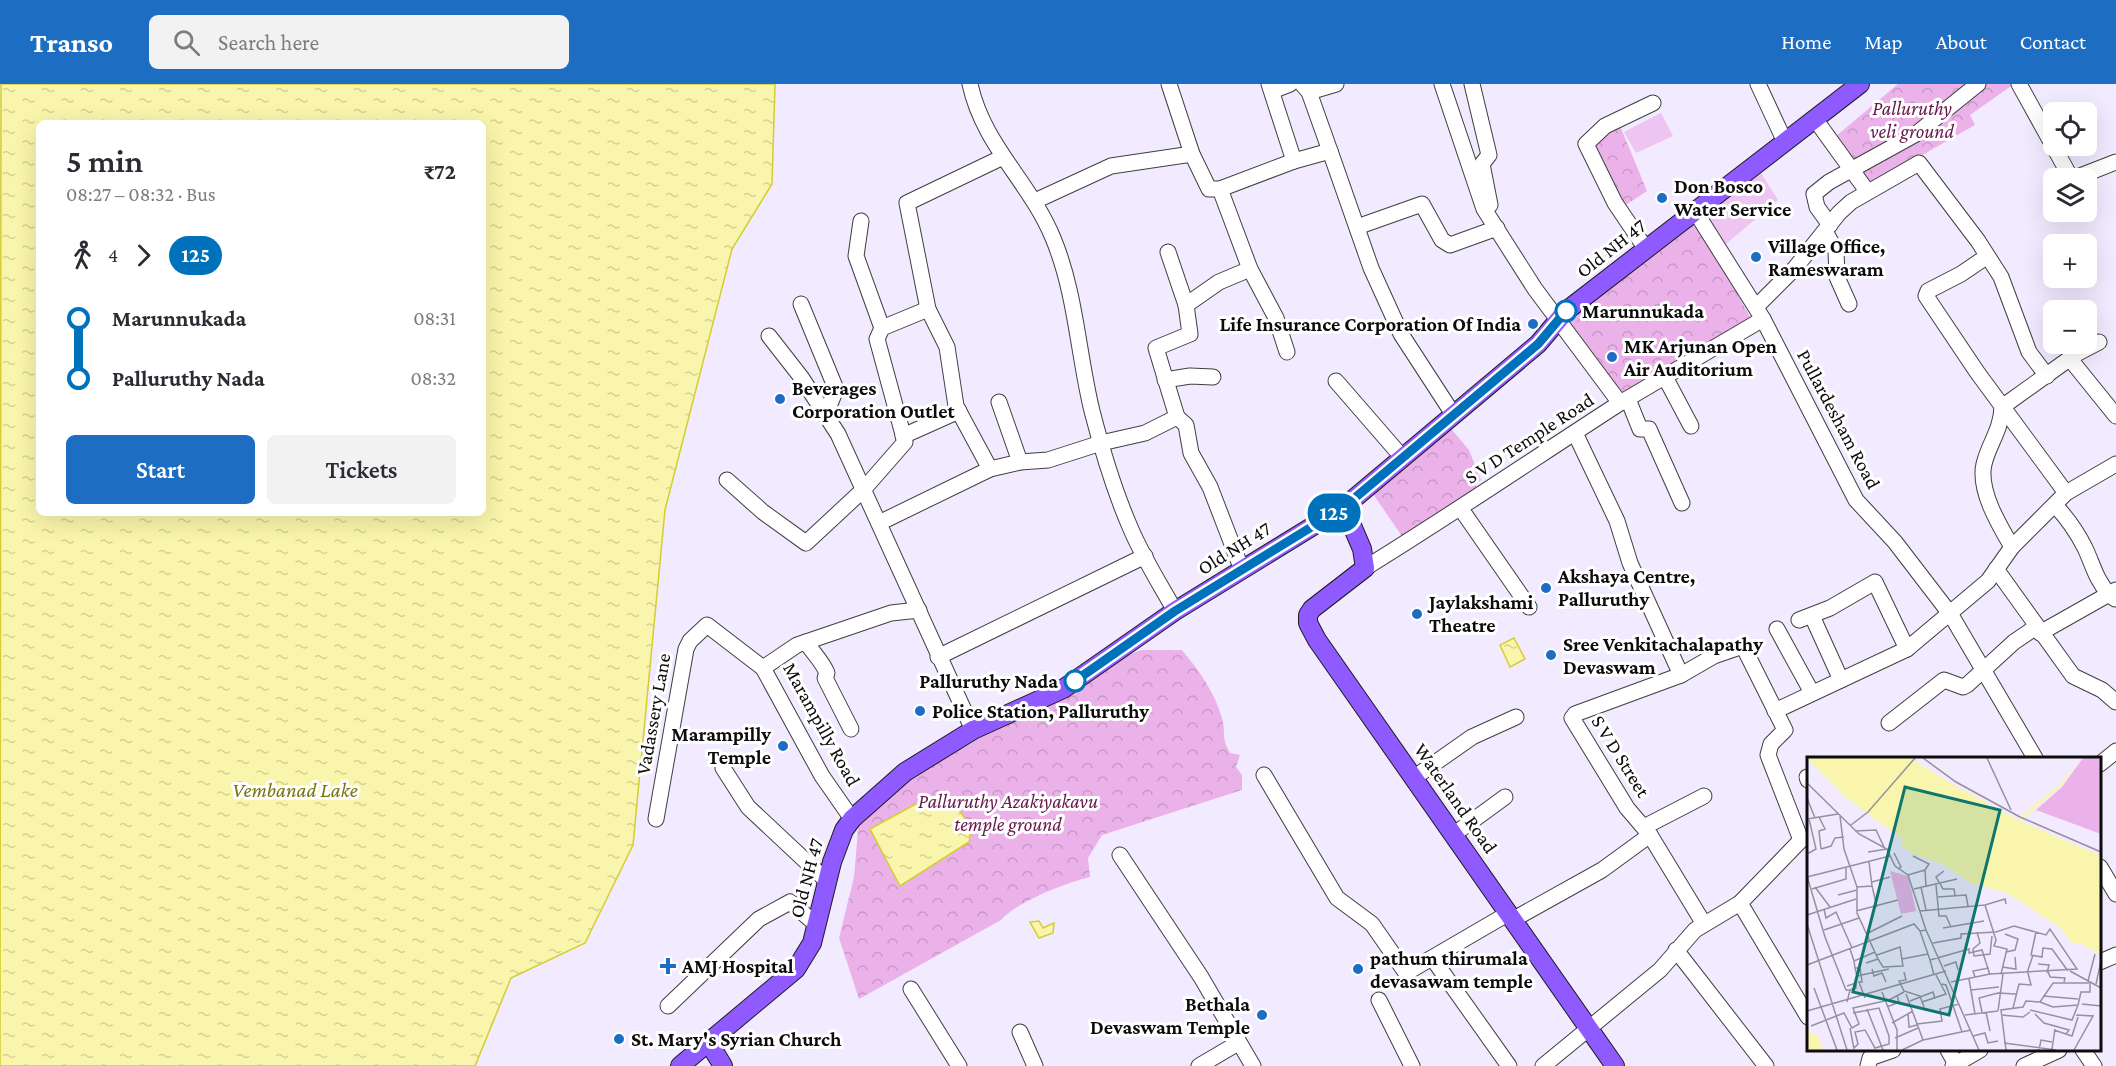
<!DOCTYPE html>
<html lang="en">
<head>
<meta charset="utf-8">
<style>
  body { margin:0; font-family:"Crimson Pro",serif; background:#f2f2f3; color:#2b2b33; height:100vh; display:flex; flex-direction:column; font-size:22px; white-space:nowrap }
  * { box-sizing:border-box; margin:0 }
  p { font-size:20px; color:#7c7c81 }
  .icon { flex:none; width:33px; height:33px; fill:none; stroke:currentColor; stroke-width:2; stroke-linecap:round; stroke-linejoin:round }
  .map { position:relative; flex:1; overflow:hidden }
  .drawer { position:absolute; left:36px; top:36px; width:450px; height:396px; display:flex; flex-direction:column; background:#fff; border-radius:9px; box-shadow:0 6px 24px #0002 }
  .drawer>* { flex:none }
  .badge { padding:0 12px; border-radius:20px; font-size:21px; line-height:39px }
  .tools { position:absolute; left:2043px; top:18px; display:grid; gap:12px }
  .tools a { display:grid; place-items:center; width:54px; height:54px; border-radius:9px; background:#fff; box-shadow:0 6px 24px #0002; font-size:30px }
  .map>.badge { position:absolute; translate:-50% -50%; box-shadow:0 0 0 3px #fff }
  .legs { display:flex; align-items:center; gap:9px; height:66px; padding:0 30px; font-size:20px }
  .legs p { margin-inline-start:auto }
  .overview { display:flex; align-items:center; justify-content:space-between; height:102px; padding:0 30px }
  h1 { font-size:33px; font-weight:600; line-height:45px }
  .primary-button { display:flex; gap:12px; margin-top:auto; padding:12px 30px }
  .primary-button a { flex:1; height:69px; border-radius:9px; background:#1d6dc3; color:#fff; font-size:24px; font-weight:600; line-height:69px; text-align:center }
  .primary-button a+a { background:#f2f2f3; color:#2b2b33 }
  ul { padding:0 30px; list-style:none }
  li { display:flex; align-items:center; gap:21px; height:60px; font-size:22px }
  li i { display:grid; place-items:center; width:9px; height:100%; margin:0 8px; background:currentColor }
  li i::after { content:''; width:15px; height:15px; margin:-8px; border:4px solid; border-radius:50%; background:#fff }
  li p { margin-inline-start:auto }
  li:first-child i { background:linear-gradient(#0000 50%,currentColor 0) }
  li:last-child i { background:linear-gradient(currentColor 50%,#0000 0) }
  header { display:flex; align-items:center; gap:36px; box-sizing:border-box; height:84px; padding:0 30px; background:#1d6dc3; color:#fff }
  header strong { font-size:28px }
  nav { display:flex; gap:33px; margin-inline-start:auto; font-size:21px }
  .search { width:420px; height:54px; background:#f2f2f3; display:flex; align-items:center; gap:15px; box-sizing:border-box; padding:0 21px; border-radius:9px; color:#7c7c81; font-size:22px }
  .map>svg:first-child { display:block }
</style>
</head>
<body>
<header>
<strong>Transo</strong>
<div class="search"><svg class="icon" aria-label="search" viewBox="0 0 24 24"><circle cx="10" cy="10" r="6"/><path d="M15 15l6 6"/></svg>Search here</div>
<nav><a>Home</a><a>Map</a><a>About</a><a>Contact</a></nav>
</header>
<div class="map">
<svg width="2116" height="982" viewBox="0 0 2116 982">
  <defs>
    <pattern id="park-crowns" width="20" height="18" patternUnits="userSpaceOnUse" patternTransform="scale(1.5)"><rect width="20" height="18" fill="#ebb2e9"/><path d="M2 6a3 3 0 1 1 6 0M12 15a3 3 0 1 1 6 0" fill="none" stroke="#c898c7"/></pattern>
    <pattern id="water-ripples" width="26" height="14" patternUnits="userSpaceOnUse" patternTransform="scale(1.5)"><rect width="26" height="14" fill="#f9f5ac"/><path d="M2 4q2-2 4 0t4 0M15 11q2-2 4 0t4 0" fill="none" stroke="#d4d193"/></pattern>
  </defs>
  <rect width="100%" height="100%" fill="#f2eaff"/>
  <g fill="url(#park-crowns)">
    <polygon points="1898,0 2014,0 1970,31 1975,41 1868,102 1835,53"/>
    <polygon points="1620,42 1647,107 1621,124 1589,60"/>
    <polygon points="1693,132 1753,238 1622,315 1565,232"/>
    <polygon points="1447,340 1469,366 1481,396 1475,400 1480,408 1408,461 1369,404"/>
    <path d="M1141,566h41c18,22 32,41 40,68 4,15 -1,20 8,35l10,2 -4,12 6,8v15l-140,45 -14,23 2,19c-25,6 -73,25 -89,43l-142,79 -20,-61 15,-61 5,-59 58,-50 184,-103z"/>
  </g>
  <g fill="#eec5f2">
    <polygon points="1661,29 1673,52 1636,69 1624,48"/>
    <polygon points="1756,81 1778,116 1719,166 1696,128"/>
  </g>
  <g fill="url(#water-ripples)" stroke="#d4ce2f" stroke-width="1.5" fill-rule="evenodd">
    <path d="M1,0h774l-3,100 -40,65 -67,261 -32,335 -48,98 -74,35 -36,88h-475zM39,39h444v390h-444z"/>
    <polygon points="1514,554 1525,575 1510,583 1500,561"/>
    <path d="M939,714c18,5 23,15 32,31l-2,13 -69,44 -30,-57 53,-29z"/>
    <polygon points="1039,837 1043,844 1054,839 1053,849 1039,854 1030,838"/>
  </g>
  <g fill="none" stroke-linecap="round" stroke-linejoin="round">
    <g stroke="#3f3f3f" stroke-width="17">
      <g id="minor">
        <path d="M970,0c13,61 60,98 83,154 23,55 25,116 39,173 10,39 22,79 38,116 12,29 30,57 45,84"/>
        <polyline points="1169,0 1192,70 1209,105 1220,105 1250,185 1276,234 1287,268"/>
        <polyline points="1269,0 1294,77 1330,67 1371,184 1401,250 1453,330"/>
        <polyline points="1302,0 1309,8 1330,67"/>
        <polyline points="1442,0 1484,125 1535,205 1620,319 1763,235"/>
        <polyline points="1472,0 1489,71 1482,80 1490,121"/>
        <polyline points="1758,0 1785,58"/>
        <polyline points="2019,0 2071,94"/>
        <polyline points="1272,7 1290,0"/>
        <polyline points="1309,8 1336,0"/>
        <polyline points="1815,35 1867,107"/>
        <polyline points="2075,94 2116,78"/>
        <polyline points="1220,105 1294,77"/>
        <polyline points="1035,117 1111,82 1192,70"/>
        <polyline points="1695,127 1763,235 1856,416 1895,458 1951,531 2035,674"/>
        <polyline points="861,137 856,172 882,244"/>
        <polyline points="1830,141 1817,123 1814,110 1829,98 1916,50 1978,0"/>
        <polyline points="1357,143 1422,120 1442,156 1450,161 1497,144"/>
        <polyline points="1825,147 1836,167 1837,193 1849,220"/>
        <polyline points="1646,165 1615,119 1586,60 1605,42 1653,19"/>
        <polyline points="1168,168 1186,221"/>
        <polyline points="1986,173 1961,190 1928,207 1926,212 1977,288 2066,409"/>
        <polyline points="801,220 836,305 826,330"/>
        <polyline points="1756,223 1795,184 1839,129 1851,118 1919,79 1978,157 2001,193 2029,268 2047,292"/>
        <polyline points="769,252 801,293 838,350 973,646"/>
        <polyline points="2070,275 2116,332"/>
        <polyline points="1665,293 1691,342"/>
        <polyline points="1165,296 1190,292 1213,293"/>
        <polyline points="1336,297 1402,373"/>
        <polyline points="1628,315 1640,345 1649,345 1682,419"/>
        <polyline points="999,318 1020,378"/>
        <polyline points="1177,333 1186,341 1191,369 1210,403 1242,486"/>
        <polyline points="1575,349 1617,437 1630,479 1681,591"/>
        <polyline points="903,352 959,327"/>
        <polyline points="990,385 956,322 947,263 928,225 907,119 1003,73"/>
        <polyline points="727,396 763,428 806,459 863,406 905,358 877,255 882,244 928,225"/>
        <path d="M2055,421c12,13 22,27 30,43 8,17 11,32 24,46l7,-4"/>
        <polyline points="1461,425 1529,523"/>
        <polyline points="879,439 990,385 1020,378 1048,376 1101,359 1145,349 1177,333 1156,264 1190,250 1186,221 1219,198 1250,185"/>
        <polyline points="2012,463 2066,409 2116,380"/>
        <path d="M1365,484c86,-53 170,-110 255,-165"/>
        <polyline points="1996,485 2073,592 2102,606 2116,618"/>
        <polyline points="1812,532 1841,596"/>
        <path d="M1799,536l31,-12 45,-26 32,67 81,-68 24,-34c-13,-22 -34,-57 -28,-83 5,-21 17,-33 18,-57l74,-53 23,-12"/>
        <polyline points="1777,545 1811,607"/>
        <polyline points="2040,549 2109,510 2115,515"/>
        <path d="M806,558c7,11 16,19 21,31l-2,5 26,51"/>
        <polyline points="938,573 1145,472"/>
        <polyline points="1775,627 1907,565"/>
        <polyline points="1889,639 1944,596 1963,603 1967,601 2014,558 2036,543"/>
        <polyline points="2100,680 2116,667"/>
        <polyline points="723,684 748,723 827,797"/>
        <polyline points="1264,691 1337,814 1372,840 1406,889 1509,829"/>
        <polyline points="1415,693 1472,653 1516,633"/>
        <polyline points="1807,693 1808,696"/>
        <polyline points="656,735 686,565 690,557 707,541 763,584"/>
        <polyline points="852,735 822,692 763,584 797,561 891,529 919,526"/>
        <polyline points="1644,743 1704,712"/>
        <polyline points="1453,751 1505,713"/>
        <polyline points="1120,771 1201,893 1253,982"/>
        <polyline points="2100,783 2116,810"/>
        <polyline points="1514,835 1602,786 1650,751"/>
        <polyline points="1704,840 1650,751 1627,724 1572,634 1575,630 1681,591 1714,572 1743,562 1785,646 1771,660 1768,671 1801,756 1740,819"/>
        <polyline points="1676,866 1766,982"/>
        <polyline points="1433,875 1509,982"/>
        <polyline points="2100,878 2116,871"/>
        <polyline points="911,905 959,982"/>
        <polyline points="1379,916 1412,982"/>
        <polyline points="668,922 759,835 790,818 817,841"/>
        <polyline points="1020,948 1035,982"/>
        <polyline points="1948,966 1956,980 1953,982"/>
        <polyline points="2083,966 2094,982"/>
        <polyline points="1956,980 1980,966"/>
        <polyline points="1199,982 1238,959"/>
        <polyline points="1543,982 1660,886 1695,846 1740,819 1808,933"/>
        <polyline points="1868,982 1870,974 1893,966"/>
        <polyline points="2024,982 2059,966"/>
      </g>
    </g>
    <g stroke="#1d1d1d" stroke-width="20">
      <g id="major">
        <polyline points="1344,423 1362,465 1365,484 1312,525 1308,531 1308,539 1317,556 1615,982"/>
        <polyline points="709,959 723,982"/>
        <polyline points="680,982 796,885 812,859 832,778 844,746 852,735 905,688 973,646 1063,605 1175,527 1344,423 1538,260 1566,227 1860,0"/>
      </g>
    </g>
    <use href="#minor" stroke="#fff" stroke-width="15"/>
    <use href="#major" stroke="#8f5aff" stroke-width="18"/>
  </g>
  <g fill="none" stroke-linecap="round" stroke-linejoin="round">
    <g stroke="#fff" stroke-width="14">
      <polyline id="line-1" points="1075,597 1175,527 1344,423 1538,260 1566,227"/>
    </g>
    <use href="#line-1" stroke="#0072bc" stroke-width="9"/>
  </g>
  <g fill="#1d6dc3" stroke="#fff" stroke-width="2">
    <circle cx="1662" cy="114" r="6"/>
    <circle cx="1756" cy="173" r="6"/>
    <circle cx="1533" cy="240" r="6"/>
    <circle cx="1612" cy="273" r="6"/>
    <circle cx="780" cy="315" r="6"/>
    <circle cx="1546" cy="504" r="6"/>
    <circle cx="1417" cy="530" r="6"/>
    <circle cx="1551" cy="571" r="6"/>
    <circle cx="920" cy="627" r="6"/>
    <circle cx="783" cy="662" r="6"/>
    <path d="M665 873h6v6h6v6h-6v6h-6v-6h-6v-6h6z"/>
    <circle cx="1358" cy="885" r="6"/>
    <circle cx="1262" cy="931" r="6"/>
    <circle cx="619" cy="955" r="6"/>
  </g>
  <g fill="#fff" stroke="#0072bc" stroke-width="3">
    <circle cx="1566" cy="227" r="10"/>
    <circle cx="1075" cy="597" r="10"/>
  </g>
  <g text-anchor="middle" stroke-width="6" stroke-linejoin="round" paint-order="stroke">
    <g font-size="20" font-style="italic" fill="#66194b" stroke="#fff">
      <text x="1912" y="31">Palluruthy<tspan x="1912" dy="23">veli ground</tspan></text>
      <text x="1008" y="724">Palluruthy Azakiyakavu<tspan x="1008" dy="23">temple ground</tspan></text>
    </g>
    <g font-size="20" font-weight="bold" fill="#0c0c0c" stroke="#fff" text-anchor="start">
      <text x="1674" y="109">Don Bosco<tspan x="1674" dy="23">Water Service</tspan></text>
      <text x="1768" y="169">Village Office,<tspan x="1768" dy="23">Rameswaram</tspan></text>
      <text x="1521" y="247" text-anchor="end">Life Insurance Corporation Of India</text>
      <text x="1624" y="269">MK Arjunan Open<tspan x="1624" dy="23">Air Auditorium</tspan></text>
      <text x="792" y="311">Beverages<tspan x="792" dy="23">Corporation Outlet</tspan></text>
      <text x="1558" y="499">Akshaya Centre,<tspan x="1558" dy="23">Palluruthy</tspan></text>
      <text x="1429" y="525">Jaylakshami<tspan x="1429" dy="23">Theatre</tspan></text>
      <text x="1563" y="567">Sree Venkitachalapathy<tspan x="1563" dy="23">Devaswam</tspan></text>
      <text x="932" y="634">Police Station, Palluruthy</text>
      <text x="771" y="657" text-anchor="end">Marampilly<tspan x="771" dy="23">Temple</tspan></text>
      <text x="1370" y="881">pathum thirumala<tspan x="1370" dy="23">devasawam temple</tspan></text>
      <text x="682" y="889">AMJ Hospital</text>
      <text x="1250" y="927" text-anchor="end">Bethala<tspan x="1250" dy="23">Devaswam Temple</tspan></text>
      <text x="631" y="962">St. Mary's Syrian Church</text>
    </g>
    <g font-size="20" fill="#0c0c0c" stroke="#fff">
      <text transform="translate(1611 164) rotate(-38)" y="7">Old NH 47</text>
      <text transform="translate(1839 335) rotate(62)" y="7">Pullardesham Road</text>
      <text transform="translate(1529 354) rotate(-33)" y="7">S V D Temple Road</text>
      <text transform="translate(1234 464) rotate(-32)" y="7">Old NH 47</text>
      <text transform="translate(653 630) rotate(-80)" y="7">Vadassery Lane</text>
      <text transform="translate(822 640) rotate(61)" y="7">Marampilly Road</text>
      <text transform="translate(1621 672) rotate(58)" y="7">S V D Street</text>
      <text transform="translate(1456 714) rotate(55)" y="7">Waterland Road</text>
      <text transform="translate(806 794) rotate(-75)" y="7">Old NH 47</text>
    </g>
    <g font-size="20" font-weight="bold" fill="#0c0c0c" stroke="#fff" text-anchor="start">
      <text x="1582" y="234">Marunnukada</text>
      <text x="1058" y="604" text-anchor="end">Palluruthy Nada</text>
    </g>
    <g font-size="21" font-style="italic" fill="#777710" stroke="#fff">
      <text x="295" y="713">Vembanad Lake</text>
    </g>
  </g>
  <g transform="translate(1807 673)">
    <rect width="294" height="294" fill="#f2eaff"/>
    <path d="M276,1h18v76l-65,-24 26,-23z" fill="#ebb2e9"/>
    <path d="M83,114l18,5 8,35 -15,3z" fill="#ebb2e9"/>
    <path d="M0,1h103l32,20 11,-20 -10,21 75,41 4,-5 38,-31 22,-26 -20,27 -42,36 81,35v98l-22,-11 -6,2 -12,-17 -54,-35 -36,-10 -29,-19 -31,-11 -9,-7 -1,-8 -56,-41zM0,273l11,6 5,14h-16z" fill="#f9f5ac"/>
    <path fill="none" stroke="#96919e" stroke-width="1.5" d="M116,1l33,24 64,35 81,35M180,1l24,52M0,26l52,51 28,15 8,17 13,9 18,55 53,120M0,41l8,20M33,59l4,33 13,38v26l21,46 -12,4M12,60l6,12 -6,2 2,18M0,62l31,-5M44,68l17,-13 47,-54M48,74l21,-1 8,17M14,92l10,-3 4,-8 9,-1M61,95l19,-3M87,96l7,14 -3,2M0,97l9,-5 -7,-30M106,99l16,8 -4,6M137,114l-8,6 7,12h11l1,6M101,118l17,-5 1,17M0,119l18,61 21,53h4l-3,12M0,120l83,-21M65,125l18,-5M129,128l3,31h7l5,11M65,129l5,21M8,130l15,20M50,130l15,-1 -3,-24M114,130l5,23M5,132l34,-10v-11M107,132l43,-10M31,138l19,-5M131,140l28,-2 2,11M178,148l20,-6 1,5M17,152l2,9 10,-6 16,36M49,154l42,-11M113,154l65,-6 11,35 -2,6 13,3 -6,25M0,158l49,-16M0,167l40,126M136,171l41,-7M17,173l35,-12M113,174l10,29M170,175l3,11 -7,6 1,7 16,-2 2,-18M229,175l-5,23 11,2 1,-9 9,1 16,22M59,177l36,-18M198,177l13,5 -3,11 -9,2M126,186l28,-5v-4l35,-2 18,-6 32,9 4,-6 27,40 -87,5 -39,8M43,192l4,12 21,-9M70,198l23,-8 3,19 -20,1 -5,-8M95,202l26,-5M47,204l1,7h5l2,14h-3l6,16M231,207l11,1 -2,8M0,208l107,-41 6,7 6,-1M137,209l12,-4 2,8M195,210l14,2 -1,-12M48,211l2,8 32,-7M65,212l2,7 8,-3 4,9M241,214l2,6 15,1 -1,4M263,214l31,17M97,215l2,8 -7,1 5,10 16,5 4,11M220,216l6,-18M127,218l-4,-15 39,-11v4l13,-3 8,25M168,220l-2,-6 16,-3M162,222l6,35M281,224l7,-27M135,227l4,1 16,47M289,227l5,-23M40,229l9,-3v5l-6,2M7,231l23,62M164,233l28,-3M75,235l15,38v20M99,237l17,46M236,239l35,3M103,244l23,-9 2,7M115,245l24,-8 -10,-19M233,245l13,5 25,-2 3,-13h9v-11M275,247l19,2M80,250l12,-5 -2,-7M206,251l6,-24 12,1 -3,-12M60,252l16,41M223,253l42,10 6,-15M0,254l139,-40M191,254l5,-37M175,255l-3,-14 19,-5 18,1M179,255l4,19M46,256l26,-5 10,28v8l-14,4 -10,-18 -10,2 3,12 -4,4M101,256l1,14 8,-2M228,257l9,9 25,7 -3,4M158,258l33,-4M194,258l22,2 7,-5M85,266l21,-12M110,267l25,-3 -2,-12 19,-5M4,269l33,-13 8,15 7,-4 -6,-16 36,-8 15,-8M43,271l4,21M247,273l18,6 6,-19M166,279l12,-3 3,10 10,-2M88,281l23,-10M197,286l52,7M245,292l3,-20M95,293l21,-10 48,-10M199,293l-5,-40 22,-3 3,-6 14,1 13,-19h36M232,293l2,-10 11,2M267,293l19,-34 -17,-1"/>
    <path fill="#0f766e" fill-opacity="0.15" stroke="#0f766e" stroke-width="3" d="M98,30l95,23 -51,205 -96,-23z"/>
    <rect width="294" height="294" fill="none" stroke="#0c0c0c" stroke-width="3"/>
  </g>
</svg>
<div class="tools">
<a><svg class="icon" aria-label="locate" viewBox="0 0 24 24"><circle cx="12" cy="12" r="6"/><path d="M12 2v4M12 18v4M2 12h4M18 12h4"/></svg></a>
<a><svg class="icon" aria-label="layers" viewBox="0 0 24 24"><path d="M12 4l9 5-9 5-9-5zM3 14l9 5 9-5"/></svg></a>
<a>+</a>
<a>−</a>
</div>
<b class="badge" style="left:1334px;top:429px;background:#0072bc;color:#fff">125</b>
<section class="drawer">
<div class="overview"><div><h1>5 min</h1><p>08:27 – 08:32 · Bus</p></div><b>₹72</b></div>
<div class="legs"><svg class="icon" aria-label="walk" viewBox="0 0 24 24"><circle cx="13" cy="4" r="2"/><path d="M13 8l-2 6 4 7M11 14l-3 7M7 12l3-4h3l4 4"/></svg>4<svg class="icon" aria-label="forward" viewBox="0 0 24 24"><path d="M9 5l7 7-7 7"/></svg><b class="badge" style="background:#0072bc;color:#fff">125</b></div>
<ul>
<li><i style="color:#0072bc"></i><b>Marunnukada</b><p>08:31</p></li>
<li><i style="color:#0072bc"></i><b>Palluruthy Nada</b><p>08:32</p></li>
</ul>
<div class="primary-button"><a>Start</a><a>Tickets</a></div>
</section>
</div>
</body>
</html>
